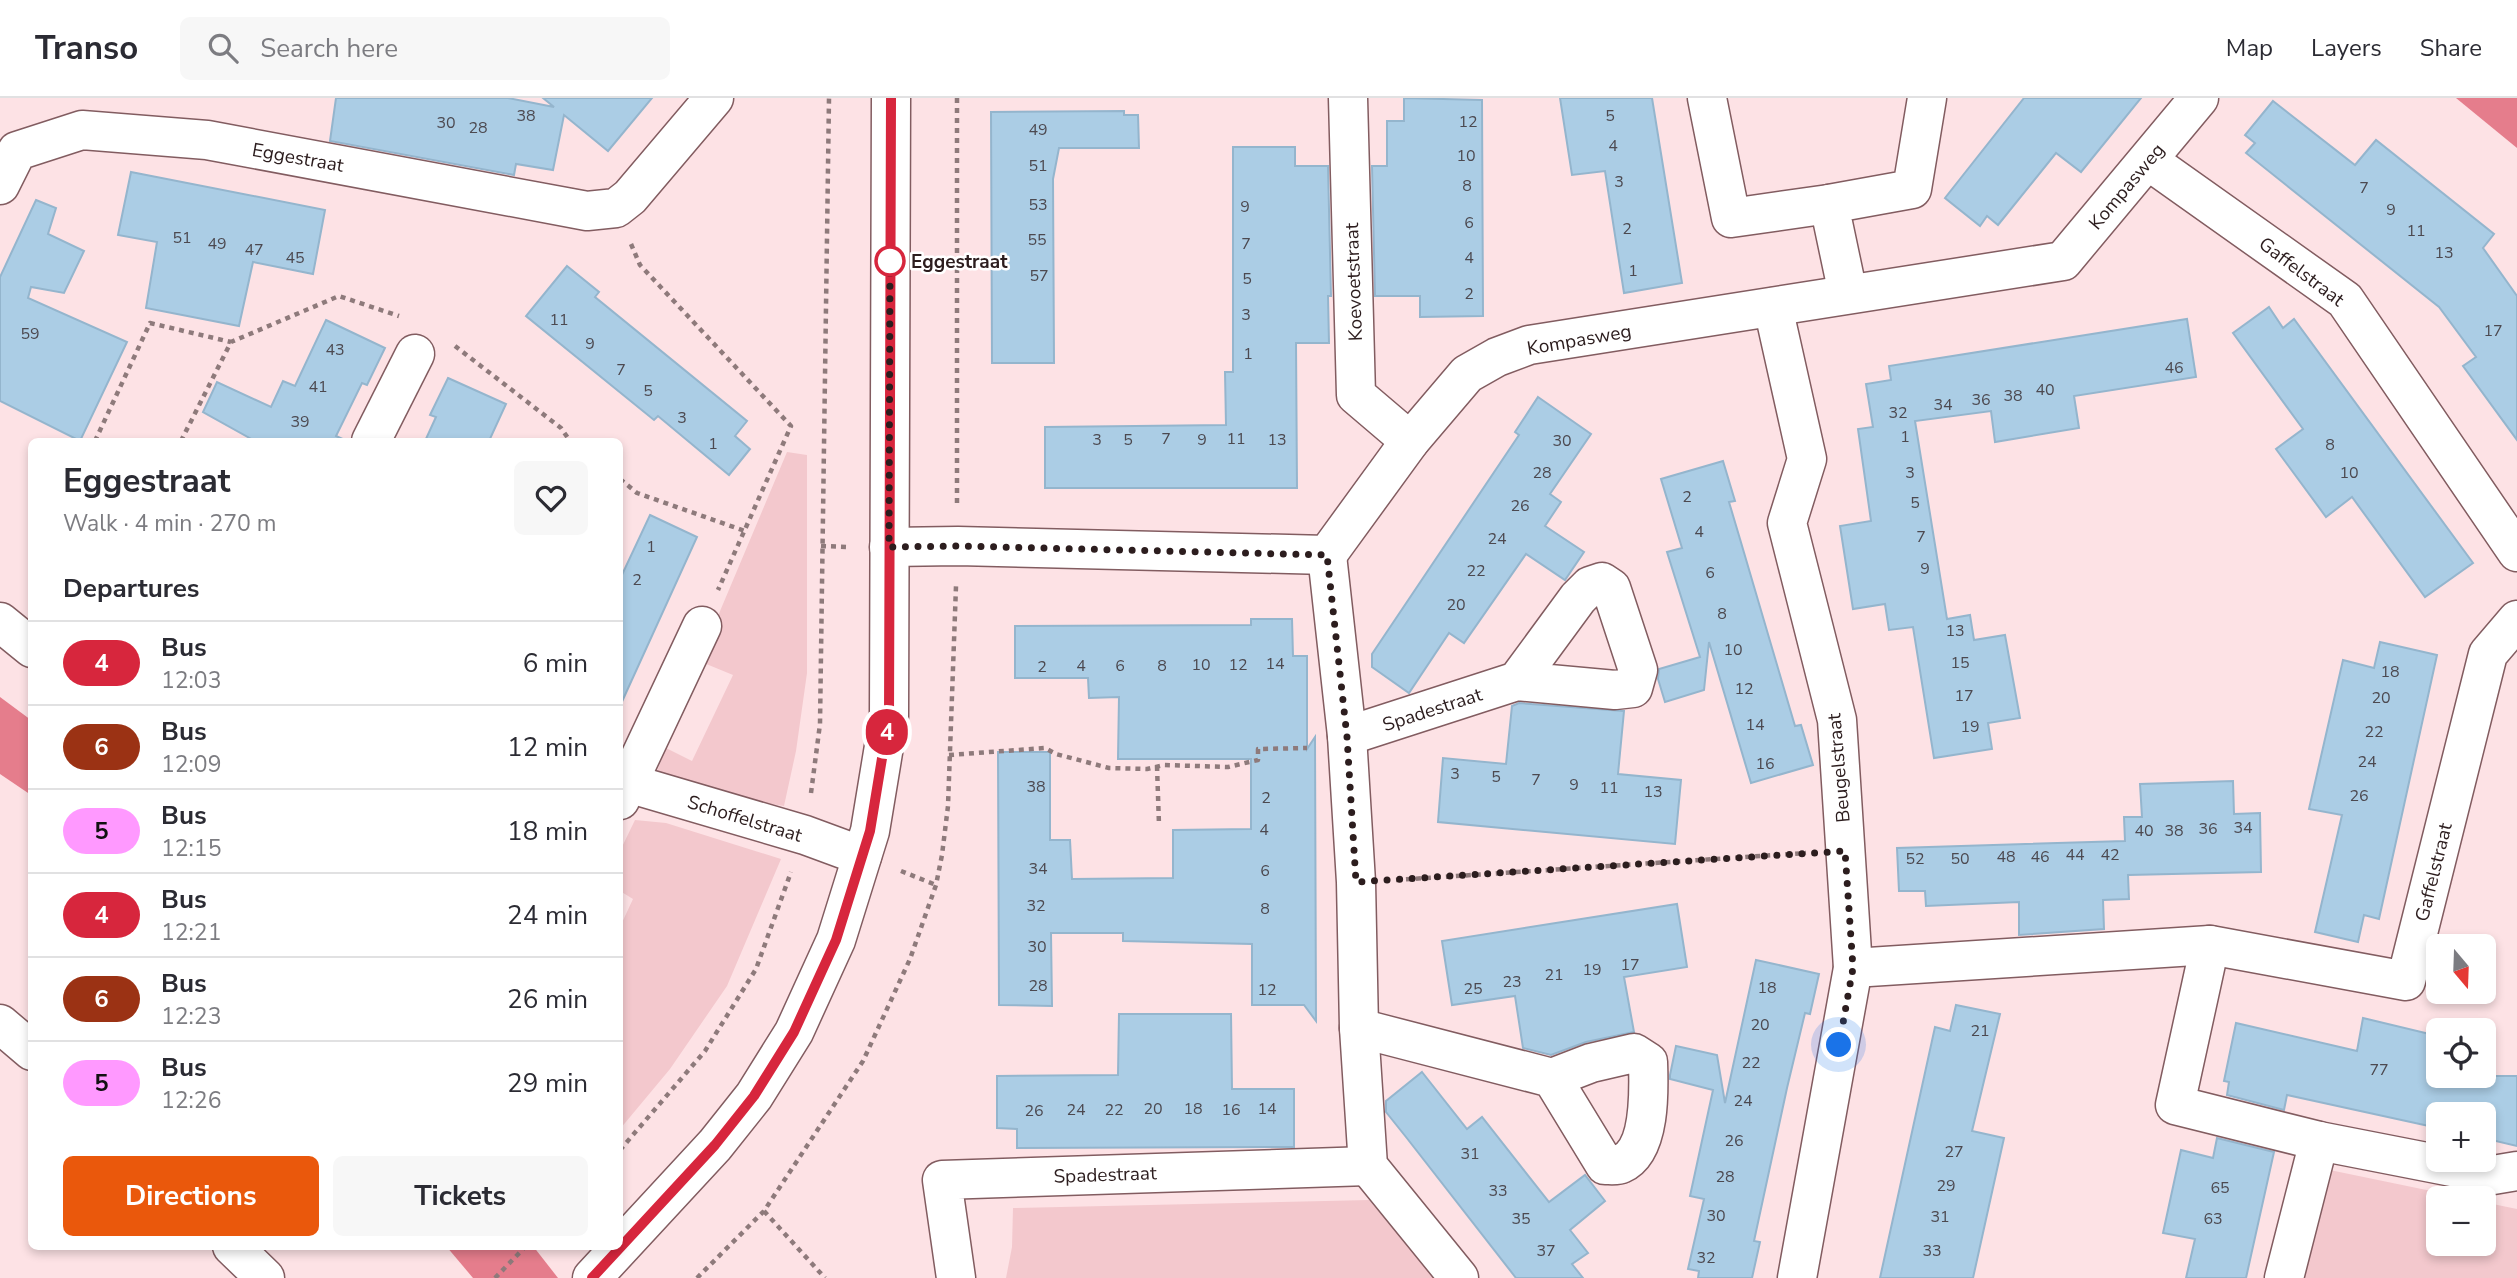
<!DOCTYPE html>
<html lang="en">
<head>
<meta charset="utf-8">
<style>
  body { margin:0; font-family:"Nunito Sans",sans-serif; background:#f7f7f7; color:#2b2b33; height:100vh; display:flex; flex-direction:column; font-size:26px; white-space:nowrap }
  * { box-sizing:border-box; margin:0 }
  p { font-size:23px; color:#7c7c81 }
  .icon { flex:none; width:38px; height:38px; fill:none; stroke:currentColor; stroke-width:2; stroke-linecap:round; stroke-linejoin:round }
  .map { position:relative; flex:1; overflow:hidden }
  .panel { position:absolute; left:28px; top:340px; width:595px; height:812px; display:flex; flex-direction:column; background:#fff; border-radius:10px; box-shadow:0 4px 10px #0003 }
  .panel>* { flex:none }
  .badge { padding:0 14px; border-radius:23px; font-size:24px; line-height:46px }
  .needle { width:46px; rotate:161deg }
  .controls { position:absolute; left:2426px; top:836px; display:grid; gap:14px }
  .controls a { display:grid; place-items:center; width:70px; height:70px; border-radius:10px; background:#fff; box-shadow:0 4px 10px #0003; font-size:35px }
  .you { position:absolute; width:35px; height:35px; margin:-18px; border:5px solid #fff; border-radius:50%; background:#1a73e8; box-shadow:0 0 0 10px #1a73e833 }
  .map>.badge { position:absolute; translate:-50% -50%; box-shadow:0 0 0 4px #fff }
  h2 { padding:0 35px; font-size:26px; line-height:63px }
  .round { display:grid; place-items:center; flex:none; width:74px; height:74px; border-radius:10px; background:#f7f7f7 }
  .headline { display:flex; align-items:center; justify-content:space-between; height:119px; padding:0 35px }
  h1 { font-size:33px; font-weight:700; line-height:52px }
  .action { display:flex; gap:14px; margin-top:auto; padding:14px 35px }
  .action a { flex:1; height:80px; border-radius:10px; background:#ea580c; color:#fff; font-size:28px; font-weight:700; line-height:80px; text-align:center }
  .action a+a { background:#f7f7f7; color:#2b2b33 }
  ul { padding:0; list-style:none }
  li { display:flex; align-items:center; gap:21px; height:84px; padding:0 35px; border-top:2px solid #e1e1e2 }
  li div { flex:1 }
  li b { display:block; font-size:26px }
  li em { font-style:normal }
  li .badge { min-width:77px; font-weight:700; text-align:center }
  header { display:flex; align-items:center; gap:42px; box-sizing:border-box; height:98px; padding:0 35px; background:#fff; border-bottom:2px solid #e1e1e2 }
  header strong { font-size:33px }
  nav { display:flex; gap:38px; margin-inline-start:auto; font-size:24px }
  .search { width:490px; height:63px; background:#f7f7f7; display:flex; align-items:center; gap:18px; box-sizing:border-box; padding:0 24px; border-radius:10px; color:#7c7c81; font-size:26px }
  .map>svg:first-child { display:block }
</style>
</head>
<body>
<header>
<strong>Transo</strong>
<div class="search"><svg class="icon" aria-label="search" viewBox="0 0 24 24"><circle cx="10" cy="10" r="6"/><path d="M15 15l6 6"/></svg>Search here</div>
<nav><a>Map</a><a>Layers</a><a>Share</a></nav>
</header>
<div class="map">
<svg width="2517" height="1180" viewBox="0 0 2517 1180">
  <rect width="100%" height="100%" fill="#fde2e5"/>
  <g fill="#f3c8cd">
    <path d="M787,354l20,3v218l-11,78 -12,55c-45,-7 -85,-17 -127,-35l9,-23 26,13 41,-86 -34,-14z"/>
    <polygon points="635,722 666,725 781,761 727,888 670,971 620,1031 620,829 633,801 620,793 620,753"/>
    <polygon points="2320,1070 2470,1101 2438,1101 2438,1146 2483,1146 2483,1104 2517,1111 2517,1180 2294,1180"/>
    <polygon points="1369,1102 1435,1180 1006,1180 1012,1149 1013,1110"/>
  </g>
  <g fill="#e57d8c">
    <polygon points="2456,0 2517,0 2517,50"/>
    <polygon points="0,599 31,622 31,697 0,676"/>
    <polygon points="446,1148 533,1148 558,1180 473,1180"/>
  </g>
  <g fill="#abcde5" stroke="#94b5cd" stroke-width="2">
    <polygon points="336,0 508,0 554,9 543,0 652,0 608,53 564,17 553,72 516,66 514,77 330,43"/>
    <polygon points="1404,0 1482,2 1483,218 1420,219 1420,198 1375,198 1372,68 1387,68 1387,23 1404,23"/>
    <polygon points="1560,0 1652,0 1682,185 1624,195 1605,73 1572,77"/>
    <polygon points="2024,0 2141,0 2081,74 2056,55 1998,127 1987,118 1980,128 1945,100"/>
    <polygon points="2273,3 2355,67 2376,42 2494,136 2483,150 2517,198 2517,342 2463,268 2476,259 2439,209 2246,55 2255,45 2245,37"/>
    <polygon points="1124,13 1124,17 1138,17 1139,50 1059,50 1053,81 1054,265 992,265 991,14"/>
    <polygon points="1233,49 1295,49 1295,68 1328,68 1331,198 1328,198 1329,245 1296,245 1297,390 1045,390 1045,329 1226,327 1225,274 1233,274"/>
    <polygon points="131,74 325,112 313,176 253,164 239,228 146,210 157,144 118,137"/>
    <polygon points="36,102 56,110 48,136 84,153 64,195 31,189 28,200 127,244 80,343 0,303 0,179"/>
    <polygon points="567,168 599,194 595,199 747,323 735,338 750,351 729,377 658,318 654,322 526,218"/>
    <polygon points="2269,209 2283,230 2294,221 2473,465 2425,499 2352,399 2326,419 2276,351 2303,331 2233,235"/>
    <polygon points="2187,221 2196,279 2074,298 2079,330 1995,344 1991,313 1915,323 1947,521 1970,517 1974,542 2005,537 2020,620 1988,625 1992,651 1934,660 1913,529 1889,532 1885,506 1853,511 1840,428 1871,423 1858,331 1873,329 1866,286 1891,282 1889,268"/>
    <polygon points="326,222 385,250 367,287 362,285 336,338 347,343 255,343 203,314 217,284 271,309 283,283 295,288"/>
    <polygon points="448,280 506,306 489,343 425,343 436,319 430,317"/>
    <polygon points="1538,299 1591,336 1550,396 1561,404 1545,428 1584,454 1565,482 1526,456 1464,545 1449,535 1409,595 1372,569 1372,556 1519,337 1515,334"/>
    <polygon points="1723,363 1735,403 1729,404 1740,441 1795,628 1801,627 1813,667 1751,685 1709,544 1704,592 1665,604 1658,581 1659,571 1700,559 1667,454 1682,450 1661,381"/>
    <polygon points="650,417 697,439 620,608 620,481"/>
    <polygon points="1251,521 1292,521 1293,558 1307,558 1307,651 1315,639 1316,923 1304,907 1252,907 1252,846 1123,843 1123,835 1051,835 1052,908 999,907 998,654 1050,654 1050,742 1070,742 1072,781 1173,780 1173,732 1251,731 1251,661 1118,661 1119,599 1089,600 1088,580 1015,580 1015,528 1251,527"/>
    <polygon points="2380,544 2437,557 2379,821 2364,817 2358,844 2315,834 2342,717 2309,711 2343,562 2374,570"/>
    <polygon points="1519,605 1624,613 1618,676 1681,682 1675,746 1438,724 1443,660 1506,666 1512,608"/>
    <polygon points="2233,683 2234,716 2260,715 2261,774 2128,777 2129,801 2103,802 2104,831 2019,837 2019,804 1926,808 1925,793 1899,793 1897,750 2125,743 2124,719 2142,719 2140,686"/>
    <polygon points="1677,806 1687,869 1624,879 1634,934 1586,944 1551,957 1523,950 1515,898 1452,907 1442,843"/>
    <polygon points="1756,862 1819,876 1810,916 1805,915 1787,990 1754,1143 1760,1144 1752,1180 1698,1180 1699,1173 1688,1171 1704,1101 1690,1098 1713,992 1670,981 1670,977 1676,948 1717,957 1725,1005"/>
    <polygon points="1956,907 2000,916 1972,1033 2004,1040 1973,1180 1880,1180 1935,929 1950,933"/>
    <polygon points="1119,916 1231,916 1232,991 1294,991 1294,1049 1017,1050 1017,1031 997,1030 997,978 1118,977"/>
    <polygon points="2363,920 2438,938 2438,978 2517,978 2517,1048 2483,1040 2483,1017 2438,1017 2438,1030 2287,997 2284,1012 2227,997 2229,984 2224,983 2236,925 2357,953"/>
    <polygon points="1422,974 1467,1031 1482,1019 1549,1104 1585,1077 1605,1103 1570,1132 1588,1155 1572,1166 1583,1180 1516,1180 1406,1039 1386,1014 1386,1003"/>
    <polygon points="2217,1040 2274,1054 2246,1180 2186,1180 2195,1141 2163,1135 2181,1052 2213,1060"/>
  </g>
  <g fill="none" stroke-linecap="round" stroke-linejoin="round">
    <g stroke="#825c60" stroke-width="41">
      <g id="minor">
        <polyline points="1348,0 1356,297 1410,343"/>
        <polyline points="1707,0 1731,120 1829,106"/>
        <polyline points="2149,63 2345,202 2517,454"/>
        <polyline points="0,87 17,53 82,32 207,42 587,113 616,110 630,99 714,0"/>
        <polyline points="1848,196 1829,106 1912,91 1927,0"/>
        <polyline points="1773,209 1807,361 1787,425 1837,622 1853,870 1797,1180"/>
        <polyline points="371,343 415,256"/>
        <polyline points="889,449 958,448 1327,457 1410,343 1467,276 1497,259 1529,247 2063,163 2199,0"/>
        <polyline points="1327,457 1347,638 1356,784 1359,930 1368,1068 1459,1180"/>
        <polyline points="0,524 32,550"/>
        <polyline points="1347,638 1517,583 1615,592 1633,590 1638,572 1611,490 1602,484 1590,488 1578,500 1517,583"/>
        <polyline points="628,685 805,737 862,758"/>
        <polyline points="620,702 702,528"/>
        <polyline points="2210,847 2175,1007 2319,1043 2493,1077 2517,1073"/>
        <polyline points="1853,870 2210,847 2406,883 2488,556 2517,522"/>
        <polyline points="0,926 32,953"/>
        <path d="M1359,930l193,50 53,87c5,0 12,1 16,-1 30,-13 28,-74 27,-102l-14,-9 -43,10 -39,15"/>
        <polyline points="232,1148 265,1180"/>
        <polyline points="592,1180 715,1047 754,998 794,934 836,842 870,733 889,618 891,0"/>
        <polyline points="956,1180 942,1082 1368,1068"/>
        <polyline points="2284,1180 2319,1043"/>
      </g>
    </g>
    <g stroke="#8e7a7b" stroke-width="4.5" stroke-dasharray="5 5" stroke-linecap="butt">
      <polyline points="957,0 957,405"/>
      <polyline points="631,146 640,167 791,328 718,492"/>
      <polyline points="455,248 561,330 570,343"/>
      <polyline points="95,343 150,225 231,244"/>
      <polyline points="181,343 231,244 339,198 399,218"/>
      <polyline points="620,381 637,395 745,433"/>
      <polyline points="821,448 848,449"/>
      <polyline points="949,657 1045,650 1056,656 1109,670 1147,671 1164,667 1228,669 1258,662 1258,651 1307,650"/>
      <polyline points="1157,668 1159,727"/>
      <polyline points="811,695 820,626 829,0"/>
      <polyline points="901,773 936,787"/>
      <polyline points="1396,782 1806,755"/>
      <polyline points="620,1052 705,953 756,871 791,774"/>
      <polyline points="764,1113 825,1180"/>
      <polyline points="495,1180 526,1148"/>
      <polyline points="697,1180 764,1113 863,963 910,861 936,787 942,757 948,708 956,488"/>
    </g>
    <use href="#minor" stroke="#fff" stroke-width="38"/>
  </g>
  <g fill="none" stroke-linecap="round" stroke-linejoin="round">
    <g stroke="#fff" stroke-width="16">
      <polyline id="line" points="592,1180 715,1047 754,998 794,934 836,842 870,733 889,618 891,0"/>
    </g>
    <use href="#line" stroke="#d7263d" stroke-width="10"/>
    <polyline stroke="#2c1d1e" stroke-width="7" stroke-dasharray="0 12.6" points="890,163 889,449 958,448 1327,457 1347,639 1356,784 1845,753 1853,870 1839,947"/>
  </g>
  <circle fill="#fff" stroke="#d7263d" stroke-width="3.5" cx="890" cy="163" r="14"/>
  <g text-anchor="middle" stroke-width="5" stroke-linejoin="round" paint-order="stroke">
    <g font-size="16" fill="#4c4950">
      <text x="526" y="23">38</text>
      <text x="1610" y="23">5</text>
      <text x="1468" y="29">12</text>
      <text x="446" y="30">30</text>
      <text x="478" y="35">28</text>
      <text x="1038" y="37">49</text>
      <text x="1613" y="53">4</text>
      <text x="1466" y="63">10</text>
      <text x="1038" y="73">51</text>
      <text x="1619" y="89">3</text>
      <text x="1467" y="93">8</text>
      <text x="2364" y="95">7</text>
      <text x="1038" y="112">53</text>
      <text x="1245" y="114">9</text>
      <text x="2391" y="117">9</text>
      <text x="1469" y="130">6</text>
      <text x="1627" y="136">2</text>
      <text x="2416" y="138">11</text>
      <text x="182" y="145">51</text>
      <text x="1037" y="147">55</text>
      <text x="217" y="151">49</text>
      <text x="1246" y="151">7</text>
      <text x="254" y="157">47</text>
      <text x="2444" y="160">13</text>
      <text x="295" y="165">45</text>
      <text x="1469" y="165">4</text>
      <text x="1633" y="178">1</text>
      <text x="1039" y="183">57</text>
      <text x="1247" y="186">5</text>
      <text x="1469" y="201">2</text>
      <text x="1246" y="222">3</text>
      <text x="559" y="227">11</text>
      <text x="2493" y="238">17</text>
      <text x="30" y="241">59</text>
      <text x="590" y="251">9</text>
      <text x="335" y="257">43</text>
      <text x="1248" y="261">1</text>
      <text x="2174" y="275">46</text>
      <text x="621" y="277">7</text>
      <text x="318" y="294">41</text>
      <text x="2045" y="297">40</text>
      <text x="648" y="298">5</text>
      <text x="2013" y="303">38</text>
      <text x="1981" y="307">36</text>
      <text x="1943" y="312">34</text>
      <text x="1898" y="320">32</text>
      <text x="682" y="325">3</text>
      <text x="300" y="329">39</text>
      <text x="1905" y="344">1</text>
      <text x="1166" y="346">7</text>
      <text x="1236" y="346">11</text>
      <text x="1097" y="347">3</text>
      <text x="1128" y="347">5</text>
      <text x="1202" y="347">9</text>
      <text x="1277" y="347">13</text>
      <text x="1562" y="348">30</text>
      <text x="713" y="351">1</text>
      <text x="2330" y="352">8</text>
      <text x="1542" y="380">28</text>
      <text x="1910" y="380">3</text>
      <text x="2349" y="380">10</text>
      <text x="1687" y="404">2</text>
      <text x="1915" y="410">5</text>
      <text x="1520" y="413">26</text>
      <text x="1699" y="439">4</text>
      <text x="1921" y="444">7</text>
      <text x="1497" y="446">24</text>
      <text x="651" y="454">1</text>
      <text x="1925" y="476">9</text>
      <text x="1476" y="478">22</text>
      <text x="1710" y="480">6</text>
      <text x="637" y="487">2</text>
      <text x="1456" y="512">20</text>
      <text x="1722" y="521">8</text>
      <text x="1955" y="538">13</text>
      <text x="1733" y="557">10</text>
      <text x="1960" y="570">15</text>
      <text x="1275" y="571">14</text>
      <text x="1201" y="572">10</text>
      <text x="1238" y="572">12</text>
      <text x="1081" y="573">4</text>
      <text x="1120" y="573">6</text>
      <text x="1162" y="573">8</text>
      <text x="1042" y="574">2</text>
      <text x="2390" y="579">18</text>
      <text x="1744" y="596">12</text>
      <text x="1964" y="603">17</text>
      <text x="2381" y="605">20</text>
      <text x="1755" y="632">14</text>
      <text x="1970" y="634">19</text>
      <text x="2374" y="639">22</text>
      <text x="2367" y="669">24</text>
      <text x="1765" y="671">16</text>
      <text x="1455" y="681">3</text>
      <text x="1496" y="684">5</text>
      <text x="1536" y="687">7</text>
      <text x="1574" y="692">9</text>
      <text x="1036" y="694">38</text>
      <text x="1609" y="695">11</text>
      <text x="1653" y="699">13</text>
      <text x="2359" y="703">26</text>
      <text x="1266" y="705">2</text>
      <text x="2243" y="735">34</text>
      <text x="2208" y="736">36</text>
      <text x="1264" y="737">4</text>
      <text x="2144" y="738">40</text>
      <text x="2174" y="738">38</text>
      <text x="2075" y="762">44</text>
      <text x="2110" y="762">42</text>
      <text x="2006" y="764">48</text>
      <text x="2040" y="764">46</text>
      <text x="1915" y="766">52</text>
      <text x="1960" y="766">50</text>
      <text x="1038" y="776">34</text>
      <text x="1265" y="778">6</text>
      <text x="1036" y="813">32</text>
      <text x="1265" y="816">8</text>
      <text x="1037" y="854">30</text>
      <text x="1630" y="872">17</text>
      <text x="1592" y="877">19</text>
      <text x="1554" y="882">21</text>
      <text x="1512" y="889">23</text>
      <text x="1038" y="893">28</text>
      <text x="1767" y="895">18</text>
      <text x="1473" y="896">25</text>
      <text x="1267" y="897">12</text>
      <text x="1760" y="932">20</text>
      <text x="1980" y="938">21</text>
      <text x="1751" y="970">22</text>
      <text x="2379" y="977">77</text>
      <text x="1743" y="1008">24</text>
      <text x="1153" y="1016">20</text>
      <text x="1193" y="1016">18</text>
      <text x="1267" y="1016">14</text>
      <text x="1076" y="1017">24</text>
      <text x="1114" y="1017">22</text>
      <text x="1231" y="1017">16</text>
      <text x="1034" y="1018">26</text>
      <text x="1734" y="1048">26</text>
      <text x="1954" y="1059">27</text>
      <text x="1470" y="1061">31</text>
      <text x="1725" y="1084">28</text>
      <text x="1946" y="1093">29</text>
      <text x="2220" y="1095">65</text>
      <text x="1498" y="1098">33</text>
      <text x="1716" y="1123">30</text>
      <text x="1940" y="1124">31</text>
      <text x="1521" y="1126">35</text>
      <text x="2213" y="1126">63</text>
      <text x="1546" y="1158">37</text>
      <text x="1932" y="1158">33</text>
      <text x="1706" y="1165">32</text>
    </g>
    <g font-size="19" fill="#2c1d1e" stroke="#fff">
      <text transform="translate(298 59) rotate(10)" y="7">Eggestraat</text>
      <text transform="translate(2126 88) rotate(-50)" y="7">Kompasweg</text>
      <text transform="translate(2302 173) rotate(37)" y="7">Gaffelstraat</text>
      <text transform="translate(1353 184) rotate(-92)" y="7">Koevoetstraat</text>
      <text transform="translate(1579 241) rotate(-10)" y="7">Kompasweg</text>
      <text transform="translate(1432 611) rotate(-18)" y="7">Spadestraat</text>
      <text transform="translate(1838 670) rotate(-95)" y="7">Beugelstraat</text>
      <text transform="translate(745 720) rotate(17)" y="7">Schoffelstraat</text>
      <text transform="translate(2433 774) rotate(-76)" y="7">Gaffelstraat</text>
      <text transform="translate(1105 1076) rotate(-2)" y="7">Spadestraat</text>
    </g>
    <g font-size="19" font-weight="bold" fill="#2c1d1e" stroke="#fff" text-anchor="start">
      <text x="911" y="170">Eggestraat</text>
    </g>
  </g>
</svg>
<div class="controls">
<a><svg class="needle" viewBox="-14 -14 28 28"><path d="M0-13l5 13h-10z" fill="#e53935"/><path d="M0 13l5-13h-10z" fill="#7c7c81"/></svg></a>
<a><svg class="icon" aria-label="locate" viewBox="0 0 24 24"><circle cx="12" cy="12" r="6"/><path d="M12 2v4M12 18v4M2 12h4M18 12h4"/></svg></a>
<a>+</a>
<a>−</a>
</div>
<div class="you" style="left:1839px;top:947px"></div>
<b class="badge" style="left:887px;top:634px;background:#d7263d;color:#fff">4</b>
<section class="panel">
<div class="headline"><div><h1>Eggestraat</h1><p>Walk · 4 min · 270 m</p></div><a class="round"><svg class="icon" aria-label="heart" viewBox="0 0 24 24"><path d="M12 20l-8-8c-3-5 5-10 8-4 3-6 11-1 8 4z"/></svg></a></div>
<h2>Departures</h2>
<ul>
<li><span class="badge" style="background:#d7263d;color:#fff">4</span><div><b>Bus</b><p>12:03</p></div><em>6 min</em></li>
<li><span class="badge" style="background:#9b3214;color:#fff">6</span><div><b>Bus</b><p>12:09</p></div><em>12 min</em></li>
<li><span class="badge" style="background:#f9f;color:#111">5</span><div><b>Bus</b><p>12:15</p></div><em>18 min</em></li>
<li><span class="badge" style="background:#d7263d;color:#fff">4</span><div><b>Bus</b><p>12:21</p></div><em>24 min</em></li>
<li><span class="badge" style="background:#9b3214;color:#fff">6</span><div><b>Bus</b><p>12:23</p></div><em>26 min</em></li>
<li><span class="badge" style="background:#f9f;color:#111">5</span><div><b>Bus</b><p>12:26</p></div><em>29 min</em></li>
</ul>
<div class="action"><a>Directions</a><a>Tickets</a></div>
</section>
</div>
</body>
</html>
